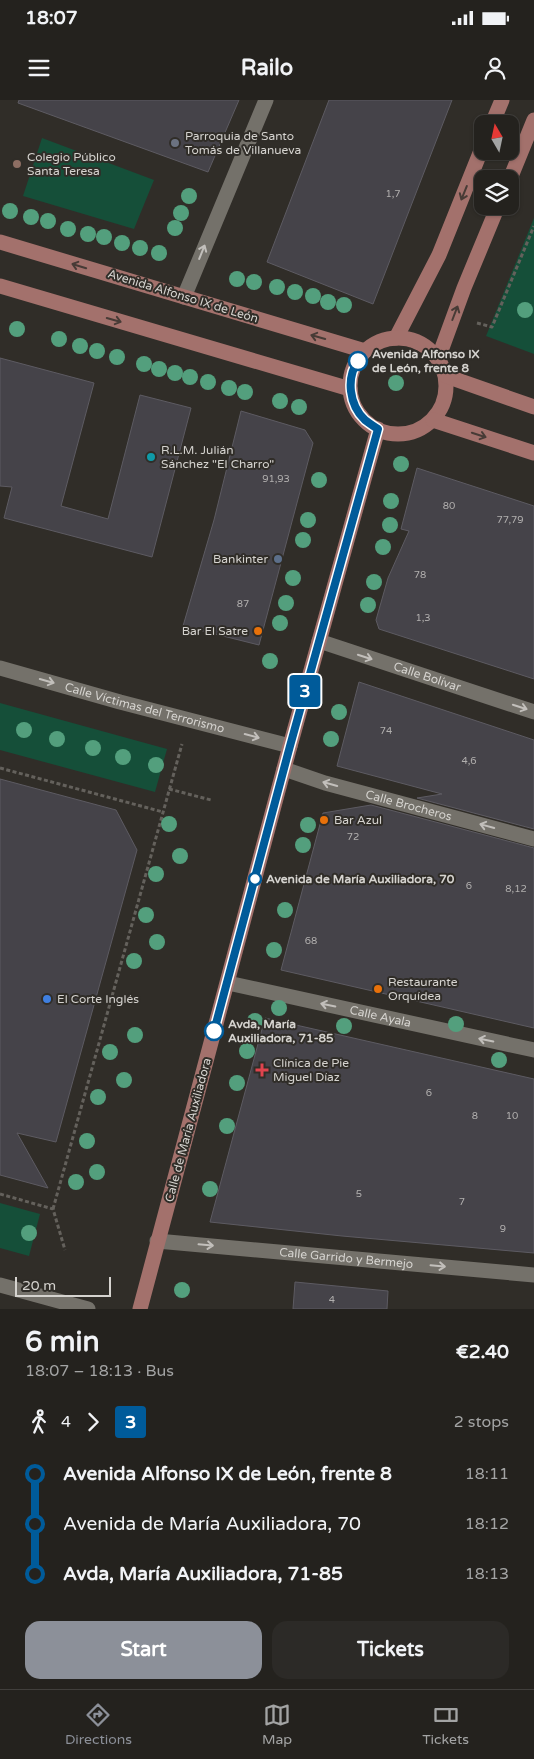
<!DOCTYPE html>
<html lang="en">
<head>
<meta charset="utf-8">
<style>
  body { margin:0; font-family:"Varela Round",sans-serif; background:#2c2a27; color:#f1f3f6; height:100vh; display:flex; flex-direction:column; font-size:19px; white-space:nowrap }
  * { box-sizing:border-box; margin:0 }
  p { font-size:16px; color:#a3a4a4 }
  .icon { flex:none; width:28px; height:28px; fill:none; stroke:currentColor; stroke-width:2; stroke-linecap:round; stroke-linejoin:round }
  .map { position:relative; height:1209px; overflow:hidden }
  .sheet { display:flex; flex-direction:column; background:#24221e; flex:1 }
  .sheet>* { flex:none }
  .badge { padding:0 10px; border-radius:4px; font-size:18px; line-height:32px }
  .needle { width:32px; rotate:351deg }
  .fabs { position:absolute; left:474px; top:15px; display:grid; gap:10px }
  .fabs a { display:grid; place-items:center; width:45px; height:45px; border-radius:10px; background:#24221e; box-shadow:0 1px 4px #0004,0 0 0 1px #413f3c; font-size:25px }
  .scale { position:absolute; left:15px; bottom:12px; width:96px; box-sizing:border-box; padding-left:5px; border:2px solid #d5d3cf; border-top:0; font-size:14px; line-height:18px; white-space:nowrap; color:#d5d3cf; -webkit-text-stroke:4px #302d28; paint-order:stroke }
  .map>.badge { position:absolute; translate:-50% -50%; box-shadow:0 0 0 2px #fff }
  .legs { display:flex; align-items:center; gap:8px; height:55px; padding:0 25px; font-size:16px }
  .legs p { margin-inline-start:auto }
  .summary { display:flex; align-items:center; justify-content:space-between; height:85px; padding:0 25px }
  h1 { font-size:28px; font-weight:800; line-height:38px }
  .cta { display:flex; gap:10px; margin-top:auto; padding:10px 25px }
  .cta a { flex:1; height:58px; border-radius:15px; background:#8c9099; color:#fff; font-size:20px; font-weight:800; line-height:58px; text-align:center }
  .cta a+a { background:#2c2a27; color:#f1f3f6 }
  ul { padding:0 25px; list-style:none }
  li { display:flex; align-items:center; gap:18px; height:50px; font-size:19px }
  li i { display:grid; place-items:center; width:8px; height:100%; margin:0 6px; background:currentColor }
  li i::after { content:''; width:12px; height:12px; margin:-6px; border:4px solid; border-radius:50%; background:#24221e }
  li p { margin-inline-start:auto }
  li:first-child i { background:linear-gradient(#0000 50%,currentColor 0) }
  li:last-child i { background:linear-gradient(currentColor 50%,#0000 0) }
  .status { display:flex; justify-content:space-between; align-items:center; height:35px; padding:0 25px; background:#24221e; direction:ltr }
  .status svg { height:14px; fill:currentColor }
  header { display:flex; justify-content:space-between; align-items:center; height:65px; padding:0 25px; background:#24221e; font-size:22px; font-weight:800 }
  .menu { display:flex; justify-content:space-around; align-items:center; height:70px; border-top:1px solid #413f3c; background:#24221e; font-size:14px; color:#a3a4a4 }
  .menu a { display:grid; justify-items:center; gap:2px }
  .menu .active { color:#8c9099 }
  .map>svg:first-child { display:block }
</style>
</head>
<body>
<div class="status"><b>18:07</b><svg viewBox="0 0 49 12"><path d="M0 12V9h3v3zM5 12V6h3v6zM10 12V3h3v9zM15 12V0h3v12zM26 1h20v11H26zM47 4h2v5h-2z"/></svg></div>
<header><svg class="icon" aria-label="menu" viewBox="0 0 24 24"><path d="M4 6h16M4 12h16M4 18h16"/></svg>Railo<svg class="icon" aria-label="person" viewBox="0 0 24 24"><circle cx="12" cy="8" r="4"/><path d="M4 21q1-7 8-7t8 7"/></svg></header>
<div class="map">
<svg width="534" height="1209" viewBox="0 0 534 1209">
  <rect width="100%" height="100%" fill="#302d28"/>
  <g fill="#154f39">
    <polygon points="42,38 154,80 134,129 23,96"/>
    <polygon points="534,118 534,254 486,236"/>
    <polygon points="0,603 167,649 155,692 0,650"/>
    <polygon points="0,1103 40,1114 29,1156 0,1148"/>
  </g>
  <g fill="#454349" stroke="#5d5b62">
    <polygon points="19,0 239,0 208,72 18,3"/>
    <polygon points="329,0 452,0 373,204 267,162"/>
    <polygon points="0,258 94,283 61,406 108,419 140,295 191,308 152,457 4,418 12,387 0,386"/>
    <polygon points="241,311 305,330 313,343 259,545 183,526 214,420"/>
    <polygon points="417,368 534,406 534,579 379,529 376,520 388,478 409,431 401,429"/>
    <polygon points="359,582 534,640 534,729 417,698 442,694 337,666"/>
    <polygon points="0,679 116,710 137,750 56,1042 17,1033 48,1088 0,1075"/>
    <polygon points="371,705 534,748 534,928 281,870 323,713"/>
    <polygon points="265,918 534,979 534,1153 342,1136 210,1122"/>
    <polygon points="295,1182 388,1191 387,1209 293,1209"/>
  </g>
  <g fill="none" stroke-linecap="round" stroke-linejoin="round">
    <g stroke="#64615c" stroke-width="3" stroke-dasharray="4 2.5" stroke-linecap="butt">
      <polyline points="477,223 492,227 534,126"/>
      <polyline points="0,668 163,712"/>
      <polyline points="169,689 211,700"/>
      <polyline points="0,1094 53,1109 65,1150"/>
      <polyline points="53,1109 182,644"/>
    </g>
    <g stroke="#74716a" stroke-width="15">
      <polyline points="184,197 266,0"/>
      <path id="s1" d="M319,541l215,71"/>
      <path id="s2" d="M0,568l120,34 170,44"/>
      <path id="s3" d="M284,669l41,14 209,56"/>
      <path id="s4" d="M228,883l306,67"/>
      <path id="s5" d="M157,1141l377,34"/>
      <polyline points="0,1185 88,1209"/>
    </g>
    <g stroke="#a3716c" stroke-width="15">
      <polyline points="492,24 502,0"/>
      <polyline points="510,79 534,20"/>
      <polyline points="0,142 365,251"/>
      <polyline points="0,186 350,289"/>
      <polyline points="396,238 439,155 482,48"/>
      <circle cx="398" cy="286" r="48"/>
      <polyline points="438,259 464,188 498,106"/>
      <polyline points="446,276 534,307"/>
      <polyline points="433,320 534,353"/>
      <polyline points="140,1209 290,646 378,329"/>
    </g>
  </g>
  <g fill="#539f7d">
    <circle cx="189" cy="96" r="8"/>
    <circle cx="10" cy="111" r="8"/>
    <circle cx="181" cy="113" r="8"/>
    <circle cx="31" cy="117" r="8"/>
    <circle cx="48" cy="121" r="8"/>
    <circle cx="175" cy="128" r="8"/>
    <circle cx="68" cy="129" r="8"/>
    <circle cx="88" cy="134" r="8"/>
    <circle cx="104" cy="137" r="8"/>
    <circle cx="122" cy="143" r="8"/>
    <circle cx="140" cy="148" r="8"/>
    <circle cx="159" cy="153" r="8"/>
    <circle cx="237" cy="179" r="8"/>
    <circle cx="254" cy="182" r="8"/>
    <circle cx="277" cy="187" r="8"/>
    <circle cx="295" cy="192" r="8"/>
    <circle cx="313" cy="196" r="8"/>
    <circle cx="328" cy="202" r="8"/>
    <circle cx="344" cy="205" r="8"/>
    <circle cx="525" cy="210" r="8"/>
    <circle cx="17" cy="229" r="8"/>
    <circle cx="59" cy="239" r="8"/>
    <circle cx="80" cy="246" r="8"/>
    <circle cx="97" cy="251" r="8"/>
    <circle cx="117" cy="257" r="8"/>
    <circle cx="144" cy="264" r="8"/>
    <circle cx="159" cy="269" r="8"/>
    <circle cx="175" cy="273" r="8"/>
    <circle cx="190" cy="277" r="8"/>
    <circle cx="208" cy="282" r="8"/>
    <circle cx="396" cy="283" r="8"/>
    <circle cx="229" cy="288" r="8"/>
    <circle cx="245" cy="292" r="8"/>
    <circle cx="280" cy="301" r="8"/>
    <circle cx="299" cy="307" r="8"/>
    <circle cx="401" cy="364" r="8"/>
    <circle cx="319" cy="380" r="8"/>
    <circle cx="391" cy="401" r="8"/>
    <circle cx="308" cy="420" r="8"/>
    <circle cx="390" cy="425" r="8"/>
    <circle cx="303" cy="440" r="8"/>
    <circle cx="383" cy="447" r="8"/>
    <circle cx="293" cy="478" r="8"/>
    <circle cx="374" cy="482" r="8"/>
    <circle cx="286" cy="503" r="8"/>
    <circle cx="368" cy="505" r="8"/>
    <circle cx="280" cy="523" r="8"/>
    <circle cx="270" cy="561" r="8"/>
    <circle cx="339" cy="612" r="8"/>
    <circle cx="24" cy="630" r="8"/>
    <circle cx="57" cy="639" r="8"/>
    <circle cx="331" cy="639" r="8"/>
    <circle cx="93" cy="648" r="8"/>
    <circle cx="123" cy="657" r="8"/>
    <circle cx="156" cy="665" r="8"/>
    <circle cx="169" cy="724" r="8"/>
    <circle cx="308" cy="725" r="8"/>
    <circle cx="303" cy="745" r="8"/>
    <circle cx="180" cy="756" r="8"/>
    <circle cx="156" cy="774" r="8"/>
    <circle cx="285" cy="810" r="8"/>
    <circle cx="146" cy="815" r="8"/>
    <circle cx="157" cy="842" r="8"/>
    <circle cx="274" cy="850" r="8"/>
    <circle cx="134" cy="861" r="8"/>
    <circle cx="279" cy="908" r="8"/>
    <circle cx="255" cy="921" r="8"/>
    <circle cx="456" cy="924" r="8"/>
    <circle cx="344" cy="926" r="8"/>
    <circle cx="135" cy="935" r="8"/>
    <circle cx="247" cy="951" r="8"/>
    <circle cx="110" cy="952" r="8"/>
    <circle cx="499" cy="960" r="8"/>
    <circle cx="124" cy="980" r="8"/>
    <circle cx="237" cy="983" r="8"/>
    <circle cx="98" cy="997" r="8"/>
    <circle cx="227" cy="1026" r="8"/>
    <circle cx="87" cy="1041" r="8"/>
    <circle cx="97" cy="1072" r="8"/>
    <circle cx="76" cy="1082" r="8"/>
    <circle cx="210" cy="1089" r="8"/>
    <circle cx="29" cy="1133" r="8"/>
    <circle cx="182" cy="1190" r="8"/>
  </g>
  <defs><path id="oneway-shaft" d="M-6 0H5M1.5-3L5.5 0L1.5 3" fill="none" stroke-width="1.6" stroke-linecap="round" stroke-linejoin="round" transform="scale(1.25)"/></defs>
  <g stroke="#473b36">
    <use href="#oneway-shaft" transform="translate(464 93) rotate(112)"/>
    <use href="#oneway-shaft" transform="translate(79 166) rotate(-163)"/>
    <use href="#oneway-shaft" transform="translate(455 213) rotate(-69)"/>
    <use href="#oneway-shaft" transform="translate(114 220) rotate(16)"/>
    <use href="#oneway-shaft" transform="translate(318 237) rotate(-164)"/>
    <use href="#oneway-shaft" transform="translate(479 335) rotate(18)"/>
  </g>
  <g stroke="#c2bfbb">
    <use href="#oneway-shaft" transform="translate(202 152) rotate(-68)"/>
    <use href="#oneway-shaft" transform="translate(365 557) rotate(18)"/>
    <use href="#oneway-shaft" transform="translate(47 581) rotate(16)"/>
    <use href="#oneway-shaft" transform="translate(520 607) rotate(18)"/>
    <use href="#oneway-shaft" transform="translate(252 636) rotate(15)"/>
    <use href="#oneway-shaft" transform="translate(330 684) rotate(-164)"/>
    <use href="#oneway-shaft" transform="translate(487 726) rotate(-165)"/>
    <use href="#oneway-shaft" transform="translate(328 905) rotate(-168)"/>
    <use href="#oneway-shaft" transform="translate(486 940) rotate(-168)"/>
    <use href="#oneway-shaft" transform="translate(206 1145) rotate(5)"/>
    <use href="#oneway-shaft" transform="translate(438 1166) rotate(5)"/>
  </g>
  <g fill="none" stroke-linecap="round" stroke-linejoin="round">
    <g stroke="#fff" stroke-width="11">
      <path id="line-1" d="M214,931l76,-285 88,-317c-5,-3 -9,-6 -13,-9 -16,-15 -19,-42 -7,-59"/>
    </g>
    <use href="#line-1" stroke="#005b9a" stroke-width="8"/>
  </g>
  <circle fill="#6b7280" stroke="#302d28" stroke-width="2" cx="175" cy="43" r="5"/>
  <circle fill="#8d6e63" stroke="#302d28" stroke-width="2" cx="17" cy="64" r="5"/>
  <g fill="#fff" stroke="#005b9a" stroke-width="2.5">
    <circle cx="358" cy="261" r="9"/>
    <circle cx="255" cy="779" r="6"/>
    <circle cx="214" cy="931" r="9"/>
  </g>
  <circle fill="#0f9aa8" stroke="#302d28" stroke-width="2" cx="151" cy="357" r="5"/>
  <circle fill="#5c6f8a" stroke="#302d28" stroke-width="2" cx="278" cy="459" r="5"/>
  <g fill="#e8710a" stroke="#302d28" stroke-width="2">
    <circle cx="258" cy="531" r="5"/>
    <circle cx="324" cy="720" r="5"/>
    <circle cx="378" cy="889" r="5"/>
  </g>
  <circle fill="#3f7fe0" stroke="#302d28" stroke-width="2" cx="47" cy="899" r="5"/>
  <path fill="#e0444e" stroke="#302d28" stroke-width="2" d="M259.5 962.5h5v5h5v5h-5v5h-5v-5h-5v-5h5z"/>
  <g text-anchor="middle" stroke-width="4" stroke-linejoin="round" paint-order="stroke">
    <g font-size="10" fill="#b1afae">
      <text x="393" y="97">1,7</text>
      <text x="276" y="382">91,93</text>
      <text x="449" y="409">80</text>
      <text x="510" y="423">77,79</text>
      <text x="420" y="478">78</text>
      <text x="243" y="507">87</text>
      <text x="423" y="521">1,3</text>
      <text x="386" y="634">74</text>
      <text x="469" y="664">4,6</text>
      <text x="353" y="740">72</text>
      <text x="469" y="789">6</text>
      <text x="516" y="792">8,12</text>
      <text x="311" y="844">68</text>
      <text x="429" y="996">6</text>
      <text x="475" y="1019">8</text>
      <text x="512" y="1019">10</text>
      <text x="359" y="1097">5</text>
      <text x="462" y="1105">7</text>
      <text x="503" y="1132">9</text>
      <text x="332" y="1203">4</text>
    </g>
    <g font-size="12" fill="#d5d3cf" stroke="#302d28" text-anchor="start">
      <text x="185" y="40">Parroquia de Santo<tspan x="185" dy="14">Tomás de Villanueva</tspan></text>
      <text x="27" y="61">Colegio Público<tspan x="27" dy="14">Santa Teresa</tspan></text>
      <text x="161" y="354">R.L.M. Julián<tspan x="161" dy="14">Sánchez "El Charro"</tspan></text>
      <text x="268" y="463" text-anchor="end">Bankinter</text>
      <text x="248" y="535" text-anchor="end">Bar El Satre</text>
      <text x="334" y="724">Bar Azul</text>
      <text x="388" y="886">Restaurante<tspan x="388" dy="14">Orquídea</tspan></text>
      <text x="57" y="903">El Corte Inglés</text>
      <text x="273" y="967">Clínica de Pie<tspan x="273" dy="14">Miguel Díaz</tspan></text>
    </g>
    <g font-size="12" fill="#d5d3cf" stroke="#302d28">
      <text transform="translate(183 196) rotate(17)" y="4">Avenida Alfonso IX de León</text>
      <text dy="4" stroke="none"><textPath href="#s1" startOffset="114">Calle Bolívar</textPath></text>
      <text dy="4" stroke="none"><textPath href="#s2" startOffset="150">Calle Víctimas del Terrorismo</textPath></text>
      <text dy="4" stroke="none"><textPath href="#s3" startOffset="130">Calle Brocheros</textPath></text>
      <text dy="4" stroke="none"><textPath href="#s4" startOffset="156">Calle Ayala</textPath></text>
      <text transform="translate(188 1030) rotate(-75)" y="4">Calle de María Auxiliadora</text>
      <text dy="4" stroke="none"><textPath href="#s5" startOffset="190">Calle Garrido y Bermejo</textPath></text>
    </g>
    <g font-size="12" font-weight="bold" fill="#d5d3cf" stroke="#302d28" text-anchor="start">
      <text x="372" y="258">Avenida Alfonso IX<tspan x="372" dy="14">de León, frente 8</tspan></text>
      <text x="266" y="783">Avenida de María Auxiliadora, 70</text>
      <text x="228" y="928">Avda, María<tspan x="228" dy="14">Auxiliadora, 71-85</tspan></text>
    </g>
  </g>
</svg>
<div class="fabs">
<a><svg class="needle" viewBox="-14 -14 28 28"><path d="M0-13l5 13h-10z" fill="#e53935"/><path d="M0 13l5-13h-10z" fill="#a3a4a4"/></svg></a>
<a><svg class="icon" aria-label="layers" viewBox="0 0 24 24"><path d="M12 4l9 5-9 5-9-5zM3 14l9 5 9-5"/></svg></a>
</div>
<div class="scale">20 m</div>
<b class="badge" style="left:305px;top:591px;background:#005b9a;color:#fff">3</b>
</div>
<section class="sheet">
<div class="summary"><div><h1>6 min</h1><p>18:07 – 18:13 · Bus</p></div><b>€2.40</b></div>
<div class="legs"><svg class="icon" aria-label="walk" viewBox="0 0 24 24"><circle cx="13" cy="4" r="2"/><path d="M13 8l-2 6 4 7M11 14l-3 7M7 12l3-4h3l4 4"/></svg>4<svg class="icon" aria-label="forward" viewBox="0 0 24 24"><path d="M9 5l7 7-7 7"/></svg><b class="badge" style="background:#005b9a;color:#fff">3</b><p>2 stops</p></div>
<ul>
<li><i style="color:#005b9a"></i><b>Avenida Alfonso IX de León, frente 8</b><p>18:11</p></li>
<li><i style="color:#005b9a"></i><span>Avenida de María Auxiliadora, 70</span><p>18:12</p></li>
<li><i style="color:#005b9a"></i><b>Avda, María Auxiliadora, 71-85</b><p>18:13</p></li>
</ul>
<div class="cta"><a>Start</a><a>Tickets</a></div>
</section>
<nav class="menu">
<a class="active"><svg class="icon" aria-label="directions" viewBox="0 0 24 24"><path d="M12 3l9 9-9 9-9-9zM9 14v-3h6M13 9l2 2-2 2"/></svg>Directions</a>
<a><svg class="icon" aria-label="map" viewBox="0 0 24 24"><path d="M3 6l6-2 6 2 6-2v14l-6 2-6-2-6 2zM9 4v14M15 6v14"/></svg>Map</a>
<a><svg class="icon" aria-label="tickets" viewBox="0 0 24 24"><path d="M3 7h18v10H3zM15 7v10"/></svg>Tickets</a>
</nav>
</body>
</html>
